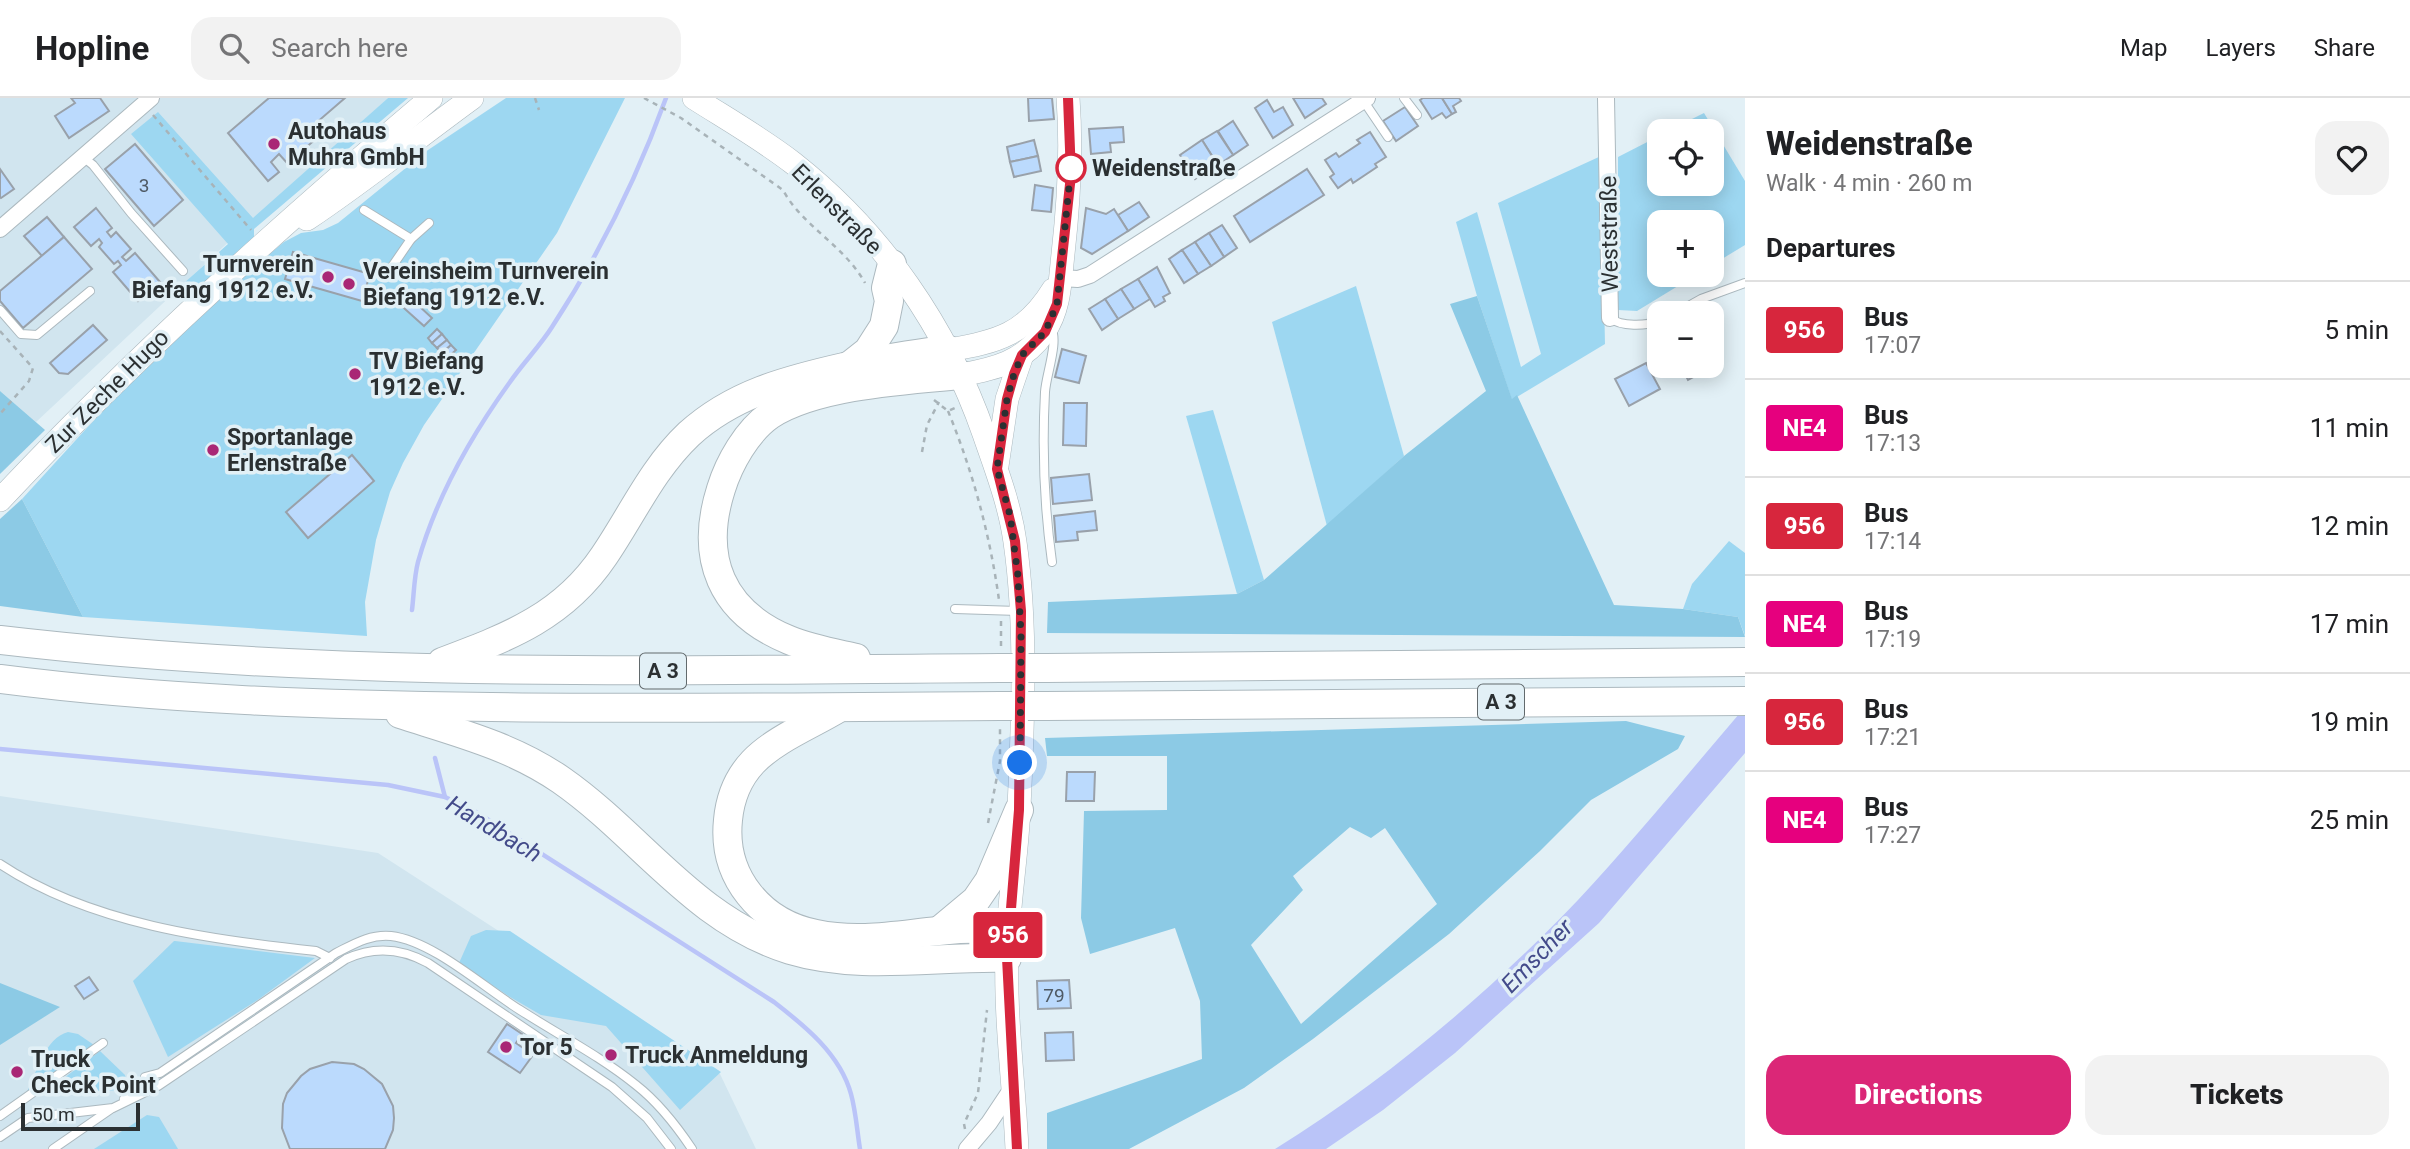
<!DOCTYPE html>
<html lang="en">
<head>
<meta charset="utf-8">
<style>
  body { margin:0; font-family:Roboto,sans-serif; background:#f2f2f2; color:#202124; height:100vh; display:flex; flex-direction:column; font-size:26px; white-space:nowrap }
  * { box-sizing:border-box; margin:0 }
  p { font-size:23px; color:#757577 }
  .icon { flex:none; width:38px; height:38px; fill:none; stroke:currentColor; stroke-width:2; stroke-linecap:round; stroke-linejoin:round }
  .map { position:relative; flex:1; overflow:hidden }
  .details { display:flex; flex-direction:column; background:#fff; width:665px }
  .details>* { flex:none }
  .badge { padding:0 14px; border-radius:5px; font-size:24px; line-height:46px }
  .fabs { position:absolute; left:1647px; top:21px; display:grid; gap:14px }
  .fabs a { display:grid; place-items:center; width:77px; height:77px; border-radius:14px; background:#fff; box-shadow:0 4px 18px #0003; font-size:35px }
  .scale { position:absolute; left:21px; bottom:18px; width:119px; box-sizing:border-box; padding-left:7px; border:4px solid #2b3032; border-top:0; font-size:19px; line-height:24px; white-space:nowrap; color:#2b3032; -webkit-text-stroke:5px #e2f0f6; paint-order:stroke }
  .you { position:absolute; width:35px; height:35px; margin:-18px; border:5px solid #fff; border-radius:50%; background:#1a73e8; box-shadow:0 0 0 10px #1a73e833 }
  .map>.badge { position:absolute; translate:-50% -50%; box-shadow:0 0 0 4px #fff }
  h2 { padding:0 21px; font-size:26px; line-height:63px }
  .round { display:grid; place-items:center; flex:none; width:74px; height:74px; border-radius:21px; background:#f2f2f2 }
  .summary { display:flex; align-items:center; justify-content:space-between; height:119px; padding:0 21px }
  h1 { font-size:33px; font-weight:800; line-height:52px }
  .action { display:flex; gap:14px; margin-top:auto; padding:14px 21px }
  .action a { flex:1; height:80px; border-radius:21px; background:#db2777; color:#fff; font-size:28px; font-weight:800; line-height:80px; text-align:center }
  .action a+a { background:#f2f2f2; color:#202124 }
  ul { padding:0; list-style:none }
  li { display:flex; align-items:center; gap:21px; height:98px; padding:0 21px; border-top:2px solid #e0e0e0 }
  li div { flex:1 }
  li b { display:block; font-size:26px }
  li em { font-style:normal }
  li .badge { min-width:77px; font-weight:700; text-align:center }
  header { display:flex; align-items:center; gap:42px; box-sizing:border-box; height:98px; padding:0 35px; background:#fff; border-bottom:2px solid #e0e0e0 }
  header strong { font-size:33px }
  nav { display:flex; gap:38px; margin-inline-start:auto; font-size:24px }
  .search { width:490px; height:63px; background:#f2f2f2; display:flex; align-items:center; gap:18px; box-sizing:border-box; padding:0 24px; border-radius:21px; color:#757577; font-size:26px }
  main { display:flex; flex:1; min-height:0 }
  .map>svg:first-child { display:block }
</style>
</head>
<body>
<header>
<strong>Hopline</strong>
<div class="search"><svg class="icon" aria-label="search" viewBox="0 0 24 24"><circle cx="10" cy="10" r="6"/><path d="M15 15l6 6"/></svg>Search here</div>
<nav><a>Map</a><a>Layers</a><a>Share</a></nav>
</header>
<main>
<div class="map">
<svg width="1745" height="1051" viewBox="0 0 1745 1051">
  <rect width="100%" height="100%" fill="#e2f0f6"/>
  <g fill="#d1e5ef">
    <polygon points="0,0 388,0 253,121 36,324 0,293"/>
    <polygon points="0,698 378,755 720,976 756,1051 0,1051"/>
  </g>
  <g fill="#9dd7f1">
    <polygon points="388,0 408,0 254,131 254,142 184,202 175,193 228,146 131,36 158,14 253,120"/>
    <polygon points="506,0 625,0 557,135 424,327 403,365 390,394 376,442 365,504 367,538 83,519 22,401 116,298 255,168 284,144 301,135 323,132 338,125 428,52"/>
    <polygon points="1704,15 1745,83 1745,147 1712,167 1712,124 1659,124 1659,177 1696,177 1637,213 1618,212 1618,59 1659,38 1659,86 1712,86 1712,33 1668,33"/>
    <polygon points="1601,58 1605,246 1512,302 1477,198 1456,124 1477,114 1521,269 1541,256 1498,105"/>
    <polygon points="1356,188 1404,358 1327,428 1272,224"/>
    <polygon points="1213,312 1264,482 1237,496 1186,318"/>
    <polygon points="1729,443 1745,455 1745,538 1738,519 1683,511 1692,486"/>
    <polygon points="486,832 510,833 721,974 680,1012 606,928 541,917 510,899 459,865 471,838"/>
    <polygon points="174,843 175,843 315,860 259,901 168,959 133,883"/>
    <path d="M68,934l10,2 16,11 -67,47c10,-20 18,-54 41,-60z"/>
    <polygon points="100,953 125,977 127,988 122,992 51,995 52,989"/>
    <polygon points="147,1017 159,1019 178,1051 94,1051"/>
  </g>
  <g fill="#8ccae5" fill-rule="evenodd">
    <polygon points="1477,198 1512,301 1517,297 1614,507 1683,511 1738,519 1745,539 1047,535 1048,504 1237,496 1264,482 1404,358 1486,293 1450,206"/>
    <polygon points="0,293 45,332 0,376"/>
    <polygon points="22,401 83,519 0,508 0,421"/>
    <path d="M1626,623l59,15 -7,13 -87,51 -51,51 -91,83 -136,105 -69,49 -115,61h-82v-36l155,-54 -2,-58 -25,-73 -85,26 -9,-36 3,-107 83,-1v-54h-120l-2,-18zM1350,729l21,11 14,-10 52,76 -136,120 -50,-79 52,-55 -10,-14z"/>
    <polygon points="0,885 60,909 0,947"/>
  </g>
  <path fill="#bac4f8" d="M1745,609v46l-146,170 -144,130 -72,57 -57,39h-51c111,-69 213,-155 303,-249 58,-62 112,-129 167,-193z"/>
  <g fill="none" stroke-linecap="round" stroke-linejoin="round">
    <g stroke="#bac4f8" stroke-width="4.5">
      <path d="M412,512c2,-16 2,-33 6,-48 18,-64 53,-126 92,-180 13,-19 30,-36 42,-55 47,-72 85,-149 114,-229"/>
      <path d="M0,651l388,36 57,12 31,15 298,190c31,24 66,52 77,92 5,18 6,37 9,55"/>
      <polyline points="435,660 445,699"/>
    </g>
  </g>
  <g fill="#bbdafd" stroke="#99a1aa" stroke-width="2">
    <polygon points="71,0 100,0 109,13 69,40 55,18 75,5"/>
    <polygon points="269,0 345,0 316,25 324,34 296,58 288,66 279,56 271,64 279,74 268,83 228,35"/>
    <polygon points="1028,0 1052,0 1054,21 1029,23"/>
    <polygon points="1293,0 1322,0 1326,6 1305,20"/>
    <polygon points="1423,0 1442,0 1452,16 1446,20 1442,15 1432,21 1420,2"/>
    <polygon points="1442,0 1459,0 1461,3 1453,8 1456,14 1452,16"/>
    <polygon points="1267,2 1274,14 1283,9 1293,27 1273,40 1255,10"/>
    <polygon points="1405,9 1418,28 1396,43 1383,23"/>
    <polygon points="1233,23 1248,47 1233,57 1218,33"/>
    <polygon points="1123,29 1124,44 1110,45 1111,54 1091,56 1089,31"/>
    <polygon points="1217,33 1233,57 1218,67 1202,42"/>
    <polygon points="1370,34 1386,59 1375,66 1377,69 1353,85 1351,81 1338,90 1330,79 1334,76 1325,62 1336,55 1339,59 1360,45 1357,42"/>
    <polygon points="1034,42 1038,58 1010,64 1007,49"/>
    <polygon points="1202,42 1217,66 1195,81 1180,57"/>
    <polygon points="135,46 183,102 154,128 105,71"/>
    <polygon points="1038,58 1041,73 1014,79 1010,64"/>
    <polygon points="0,71 14,91 1,100 0,99"/>
    <polygon points="1307,71 1324,97 1250,144 1234,118"/>
    <polygon points="1035,87 1053,90 1051,114 1032,112"/>
    <polygon points="1139,104 1149,119 1128,133 1118,117"/>
    <polygon points="96,110 112,130 107,134 111,139 116,134 131,151 122,159 126,163 135,155 160,184 138,203 113,174 121,167 118,163 114,166 99,149 102,145 99,141 91,148 74,129"/>
    <polygon points="1086,110 1106,116 1114,111 1128,133 1092,156 1081,150"/>
    <polygon points="47,119 64,139 42,158 24,138"/>
    <polygon points="1222,127 1237,150 1224,159 1209,135"/>
    <polygon points="1209,135 1224,159 1211,168 1195,144"/>
    <polygon points="64,139 92,171 23,230 0,203 0,193"/>
    <polygon points="1195,144 1211,168 1198,176 1182,152"/>
    <polygon points="1182,152 1198,176 1184,185 1169,161"/>
    <polygon points="293,154 370,176 362,203 285,181"/>
    <polygon points="1157,169 1170,195 1163,199 1165,203 1155,209 1138,181"/>
    <polygon points="1138,181 1150,201 1134,211 1121,191"/>
    <polygon points="1121,191 1134,211 1118,221 1105,201"/>
    <polygon points="404,194 432,220 424,228 396,203"/>
    <polygon points="1105,201 1118,221 1102,232 1089,211"/>
    <polygon points="93,227 107,242 68,276 59,275 50,265"/>
    <polygon points="437,231 442,236 432,245 428,240"/>
    <polygon points="442,236 447,242 437,250 432,245"/>
    <polygon points="447,242 451,247 442,255 437,250"/>
    <polygon points="451,247 456,252 446,261 442,255"/>
    <polygon points="1062,251 1086,258 1079,285 1055,279"/>
    <polygon points="1646,265 1660,291 1629,308 1615,281"/>
    <polygon points="1681,268 1709,268 1710,270 1688,282"/>
    <polygon points="1064,305 1087,305 1086,348 1063,347"/>
    <polygon points="352,357 374,383 308,440 286,414"/>
    <polygon points="1089,376 1092,402 1053,406 1051,380"/>
    <polygon points="1095,413 1097,432 1077,434 1078,442 1056,444 1054,418"/>
    <polygon points="1067,674 1095,674 1094,703 1066,703"/>
    <polygon points="89,879 98,892 84,901 75,888"/>
    <polygon points="1069,882 1071,910 1038,911 1037,883"/>
    <polygon points="507,926 522,936 516,945 533,957 520,975 488,954"/>
    <polygon points="1073,934 1074,962 1046,963 1045,935"/>
    <polygon points="332,964 354,966 364,971 382,986 393,1008 394,1020 393,1032 385,1051 290,1051 282,1030 283,1006 287,995 301,978 310,971"/>
  </g>
  <g fill="none" stroke-linecap="round" stroke-linejoin="round">
    <g stroke="#acb9bf" stroke-width="10">
      <g id="lane">
        <polyline points="1404,0 1417,17"/>
        <polyline points="1363,2 1388,39"/>
        <polyline points="83,59 93,67 131,115 183,173"/>
        <polyline points="364,112 411,141"/>
        <polyline points="389,173 411,141 429,125"/>
        <polyline points="0,212 21,236 37,237 90,193"/>
        <polyline points="1676,215 1701,201 1745,185"/>
        <path d="M1610,220c11,9 36,8 49,3"/>
        <path d="M1051,230c8,13 -5,47 -6,64 -3,57 -1,113 7,170"/>
        <polyline points="955,511 1018,513"/>
        <path d="M0,766c90,60 212,76 316,87l14,7"/>
        <path d="M145,979l15,-4 176,-120c18,-9 34,-19 55,-17 42,5 92,51 129,74 39,25 80,46 116,75 23,18 40,40 56,64"/>
        <polyline points="124,1001 151,978"/>
        <polyline points="0,1018 103,945"/>
        <path d="M0,1039l28,-19 85,-10 45,-22 188,-127c28,-13 55,-11 82,4l184,124 35,31 24,31"/>
        <polyline points="53,1051 111,1011"/>
      </g>
    </g>
    <g stroke="#acb9bf" stroke-width="18">
      <g id="street">
        <polyline points="1606,0 1610,220"/>
        <polyline points="0,131 151,0"/>
        <polyline points="1060,180 1078,181 1090,177 1367,0"/>
        <polyline points="967,1051 989,1025 1013,989"/>
      </g>
    </g>
    <g stroke="#acb9bf" stroke-width="24">
      <g id="secondary">
        <path d="M694,0c33,21 68,41 99,65 89,70 154,165 191,271 12,35 26,71 31,108 12,83 8,181 4,265 -2,49 -11,98 -12,147 -2,65 7,130 10,195"/>
        <path d="M307,121c57,-38 110,-81 165,-121"/>
        <path d="M949,252c48,-8 77,-16 104,-60"/>
        <path d="M961,277c33,-6 63,-13 83,-43 16,-23 16,-51 19,-78 6,-53 9,-103 5,-156"/>
        <polyline points="997,368 1007,301 1022,257"/>
        <path d="M0,402c135,-144 281,-275 431,-402"/>
      </g>
    </g>
    <g stroke="#acb9bf" stroke-width="30">
      <g id="highway">
        <polyline points="849,268 868,253 884,228 889,203 886,190 892,166"/>
        <path d="M0,542c332,39 667,30 1000,28"/>
        <path d="M856,560c-22,-5 -45,-9 -67,-18 -68,-28 -90,-82 -68,-151 8,-26 26,-58 49,-74 46,-30 136,-35 191,-40"/>
        <path d="M442,564c66,-25 121,-45 162,-106 28,-41 48,-87 85,-122 44,-40 98,-54 155,-67 35,-7 69,-14 105,-17"/>
        <polyline points="1046,570 1745,564"/>
        <path d="M0,581c163,21 328,26 491,28 170,2 339,0 509,-1"/>
        <polyline points="1045,608 1745,603"/>
        <path d="M839,610c-28,17 -64,31 -86,54 -15,16 -23,36 -25,58 -6,57 33,103 88,114 42,9 81,1 122,-3 24,-3 47,-3 70,-2"/>
        <path d="M400,616c56,18 112,32 161,66 79,55 133,140 229,170 70,21 145,6 217,8"/>
        <polyline points="940,832 976,802 989,783 1019,712"/>
      </g>
    </g>
    <g stroke="#a8b3b8" stroke-width="2.5" stroke-dasharray="5 5" stroke-linecap="butt">
      <polyline points="535,0 539,12"/>
      <path d="M644,0l37,20 102,72c19,36 62,56 82,93"/>
      <polyline points="153,17 251,132"/>
      <polyline points="0,233 33,270 29,283 0,316"/>
      <polyline points="934,302 948,313 955,310"/>
      <path d="M948,313c25,61 42,124 51,189"/>
      <polyline points="922,354 927,327 939,304"/>
      <polyline points="1001,548 1001,523"/>
      <polyline points="988,725 1000,663 1000,628"/>
      <polyline points="965,1031 964,1026 978,995 987,912"/>
    </g>
    <use href="#lane" stroke="#fff" stroke-width="8"/>
    <use href="#street" stroke="#fff" stroke-width="16"/>
    <use href="#secondary" stroke="#fff" stroke-width="23"/>
    <use href="#highway" stroke="#fff" stroke-width="28"/>
    <g stroke="#acb9bf" stroke-width="30" stroke-linecap="butt">
      <g id="highway-bridge">
        <polyline points="1000,570 1046,570"/>
        <polyline points="1000,608 1045,608"/>
      </g>
    </g>
    <use href="#highway-bridge" stroke="#fff" stroke-width="28"/>
  </g>
  <g fill="none" stroke-linecap="round" stroke-linejoin="round">
    <g stroke="#fff" stroke-width="16">
      <polyline id="line" points="1017,1051 1007,860 1019,712 1021,513 1015,443 997,371 1007,301 1014,276 1022,257 1045,234 1057,206 1071,77 1068,0"/>
    </g>
    <use href="#line" stroke="#d7263d" stroke-width="10"/>
    <polyline stroke="#2b3032" stroke-width="7" stroke-dasharray="0 12.6" points="1020,665 1021,537 1018,478 1010,417 997,371 1007,301 1014,276 1022,257 1045,234 1057,206 1071,70"/>
  </g>
  <g fill="#a92775" stroke="#e2f0f6" stroke-width="2.5">
    <circle cx="274" cy="46" r="7"/>
    <circle cx="328" cy="179" r="7"/>
    <circle cx="349" cy="186" r="7"/>
    <circle cx="355" cy="276" r="7"/>
    <circle cx="213" cy="352" r="7"/>
    <circle cx="506" cy="949" r="7"/>
    <circle cx="611" cy="957" r="7"/>
    <circle cx="17" cy="974" r="7"/>
  </g>
  <circle fill="#fff" stroke="#d7263d" stroke-width="3.5" cx="1071" cy="70" r="14"/>
  <g text-anchor="middle" stroke-width="7" stroke-linejoin="round" paint-order="stroke">
    <g font-size="19" fill="#4f5a65">
      <text x="144" y="94">3</text>
      <text x="1054" y="904">79</text>
    </g>
    <g fill="#e2f0f6" stroke="#626a6d" stroke-width="2">
      <rect x="640" y="555.5" width="46" height="35" rx="5"/>
      <rect x="1478" y="586.5" width="46" height="35" rx="5"/>
    </g>
    <g font-size="21" font-weight="bold" fill="#2b3032">
      <text x="663" y="580">A 3</text>
      <text x="1501" y="611">A 3</text>
    </g>
    <g font-size="23" font-weight="bold" fill="#2b3032" stroke="#e2f0f6" text-anchor="start">
      <text x="288" y="41">Autohaus<tspan x="288" dy="26">Muhra GmbH</tspan></text>
      <text x="314" y="174" text-anchor="end">Turnverein<tspan x="314" dy="26">Biefang 1912 e.V.</tspan></text>
      <text x="363" y="181">Vereinsheim Turnverein<tspan x="363" dy="26">Biefang 1912 e.V.</tspan></text>
      <text x="369" y="271">TV Biefang<tspan x="369" dy="26">1912 e.V.</tspan></text>
      <text x="227" y="347">Sportanlage<tspan x="227" dy="26">Erlenstraße</tspan></text>
      <text x="520" y="957">Tor 5</text>
      <text x="625" y="965">Truck Anmeldung</text>
      <text x="31" y="969">Truck<tspan x="31" dy="26">Check Point</tspan></text>
    </g>
    <g font-size="23" font-weight="bold" fill="#2b3032" stroke="#e2f0f6" text-anchor="start">
      <text x="1092" y="78">Weidenstraße</text>
    </g>
    <g font-size="23" fill="#2b3032" stroke="#e2f0f6">
      <text transform="translate(837 111) rotate(45)" y="8">Erlenstraße</text>
      <text transform="translate(1609 136) rotate(-91)" y="8">Weststraße</text>
      <text transform="translate(107 293) rotate(-45)" y="8">Zur Zeche Hugo</text>
    </g>
    <g font-size="24" font-style="italic" fill="#434b8a" stroke="#e2f0f6">
      <text transform="translate(494 731) rotate(31)" y="8">Handbach</text>
      <text transform="translate(1537 858) rotate(-46)" y="8">Emscher</text>
    </g>
  </g>
</svg>
<div class="fabs">
<a><svg class="icon" aria-label="locate" viewBox="0 0 24 24"><circle cx="12" cy="12" r="6"/><path d="M12 2v4M12 18v4M2 12h4M18 12h4"/></svg></a>
<a>+</a>
<a>−</a>
</div>
<div class="scale">50 m</div>
<div class="you" style="left:1020px;top:665px"></div>
<b class="badge" style="left:1008px;top:837px;background:#d7263d;color:#fff">956</b>
</div>
<section class="details">
<div class="summary"><div><h1>Weidenstraße</h1><p>Walk · 4 min · 260 m</p></div><a class="round"><svg class="icon" aria-label="heart" viewBox="0 0 24 24"><path d="M12 20l-8-8c-3-5 5-10 8-4 3-6 11-1 8 4z"/></svg></a></div>
<h2>Departures</h2>
<ul>
<li><span class="badge" style="background:#d7263d;color:#fff">956</span><div><b>Bus</b><p>17:07</p></div><em>5 min</em></li>
<li><span class="badge" style="background:#e6007e;color:#fff">NE4</span><div><b>Bus</b><p>17:13</p></div><em>11 min</em></li>
<li><span class="badge" style="background:#d7263d;color:#fff">956</span><div><b>Bus</b><p>17:14</p></div><em>12 min</em></li>
<li><span class="badge" style="background:#e6007e;color:#fff">NE4</span><div><b>Bus</b><p>17:19</p></div><em>17 min</em></li>
<li><span class="badge" style="background:#d7263d;color:#fff">956</span><div><b>Bus</b><p>17:21</p></div><em>19 min</em></li>
<li><span class="badge" style="background:#e6007e;color:#fff">NE4</span><div><b>Bus</b><p>17:27</p></div><em>25 min</em></li>
</ul>
<div class="action"><a>Directions</a><a>Tickets</a></div>
</section>
</main>
</body>
</html>
